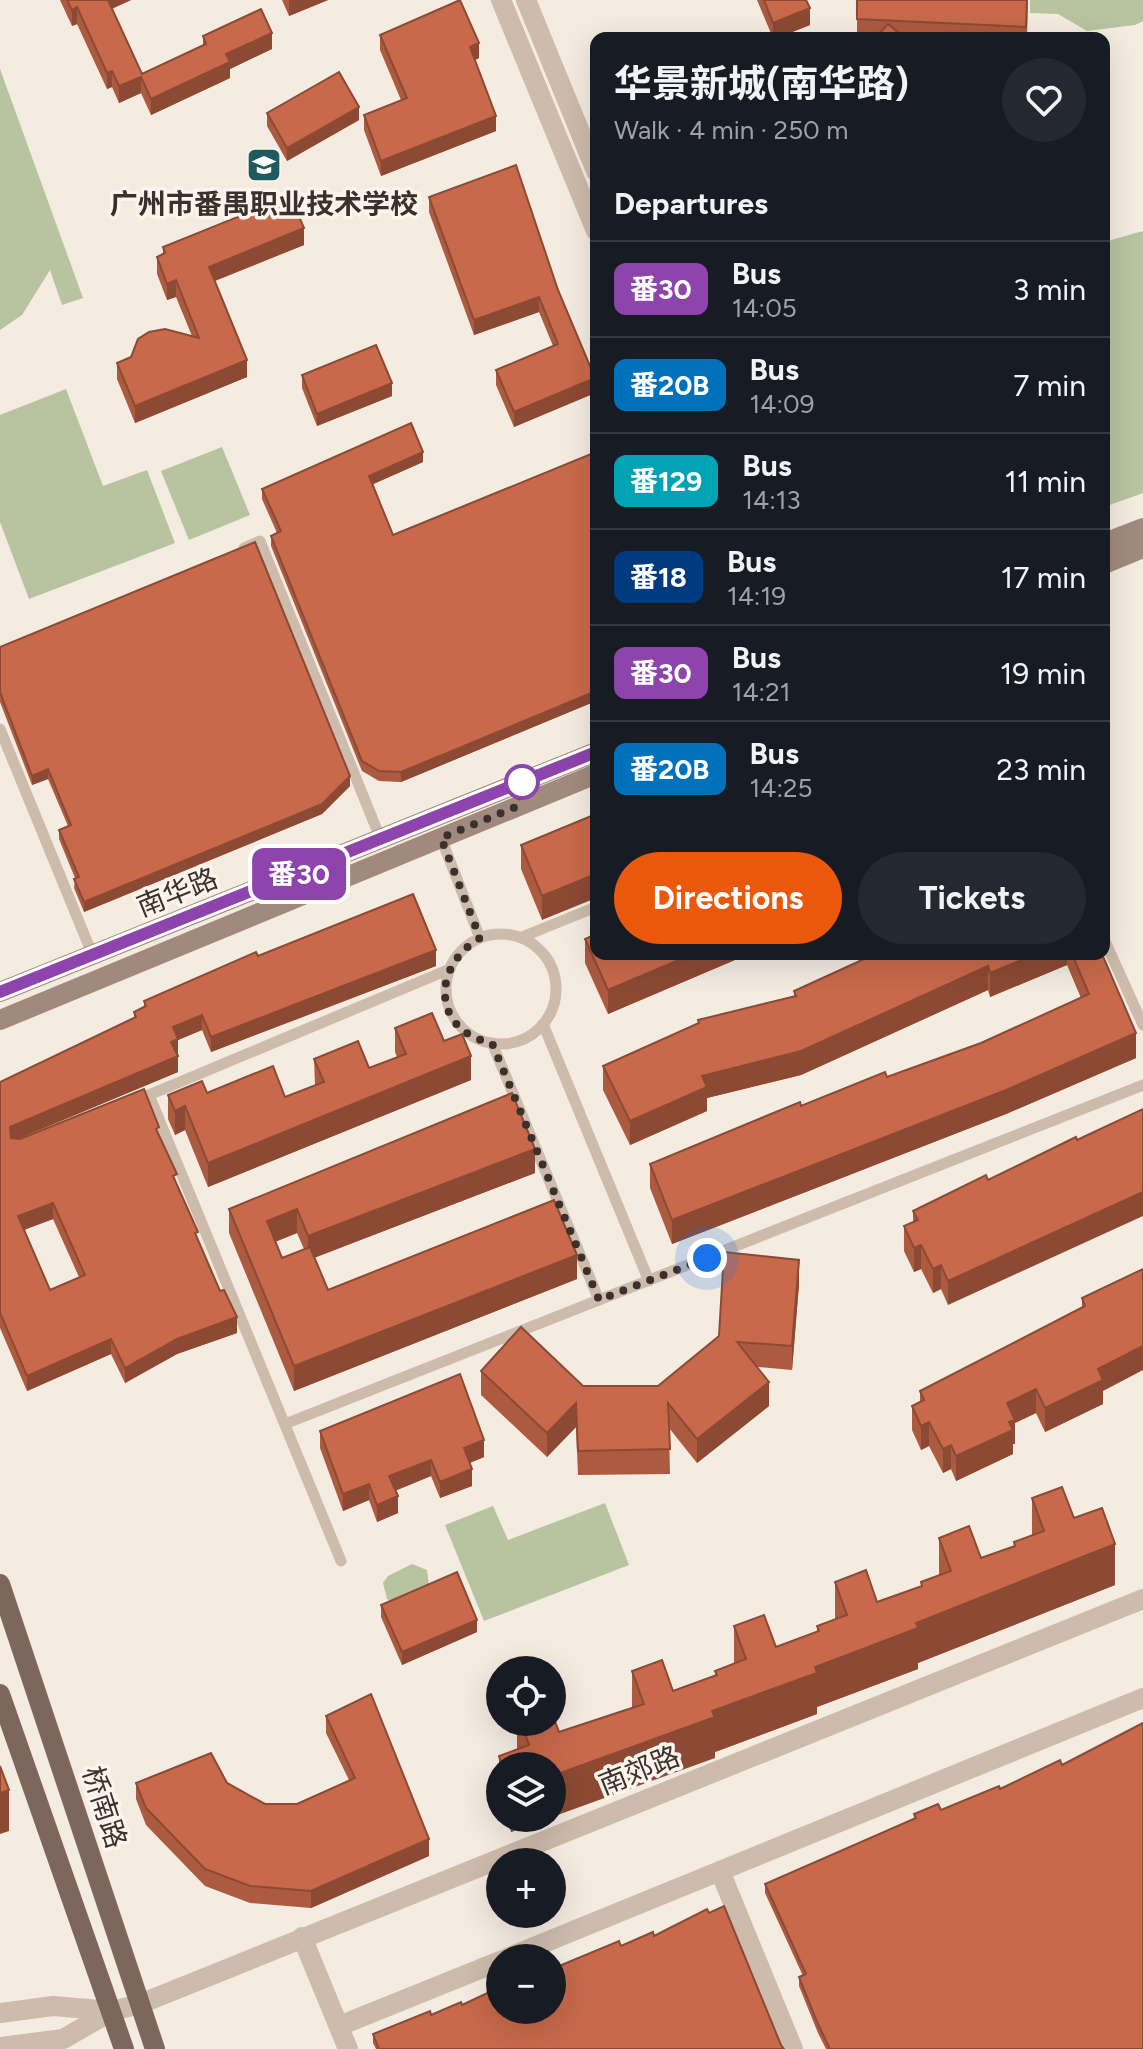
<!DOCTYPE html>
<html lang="en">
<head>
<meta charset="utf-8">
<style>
  body { margin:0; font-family:Figtree,"Noto Sans SC",sans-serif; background:#242831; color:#f1f3f6; height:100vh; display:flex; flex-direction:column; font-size:30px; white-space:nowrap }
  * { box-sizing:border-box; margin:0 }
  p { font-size:26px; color:#9ea1a6 }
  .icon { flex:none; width:44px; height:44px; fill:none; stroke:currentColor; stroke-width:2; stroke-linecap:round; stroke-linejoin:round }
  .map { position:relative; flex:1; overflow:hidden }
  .drawer { position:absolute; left:590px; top:32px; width:520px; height:928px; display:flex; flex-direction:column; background:#171b24; border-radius:16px; box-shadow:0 8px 32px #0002 }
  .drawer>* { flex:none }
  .badge { padding:0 16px; border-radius:12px; font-size:28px; line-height:52px }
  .tools { position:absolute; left:486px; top:1656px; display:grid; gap:16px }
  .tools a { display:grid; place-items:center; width:80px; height:80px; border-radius:50%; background:#171b24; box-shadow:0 8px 32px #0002; font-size:40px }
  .you { position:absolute; width:40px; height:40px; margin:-20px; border:6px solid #fff; border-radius:50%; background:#1a73e8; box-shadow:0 0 0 12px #1a73e833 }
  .map>.badge { position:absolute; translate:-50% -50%; box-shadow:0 0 0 4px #fff }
  h2 { padding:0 24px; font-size:30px; line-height:72px }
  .round { display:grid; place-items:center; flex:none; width:84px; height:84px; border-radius:42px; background:#242831 }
  .head { display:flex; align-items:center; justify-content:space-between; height:136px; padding:0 24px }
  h1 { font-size:38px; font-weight:700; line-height:60px }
  .action { display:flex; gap:16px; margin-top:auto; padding:16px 24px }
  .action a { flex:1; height:92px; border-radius:48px; background:#ea580c; color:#fff; font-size:32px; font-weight:700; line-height:92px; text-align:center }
  .action a+a { background:#242831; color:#f1f3f6 }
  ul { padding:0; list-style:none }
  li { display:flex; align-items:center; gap:24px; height:96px; padding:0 24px; border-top:2px solid #363941 }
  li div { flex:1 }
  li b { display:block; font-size:30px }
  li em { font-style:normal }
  li .badge { min-width:88px; font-weight:700; text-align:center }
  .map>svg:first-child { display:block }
</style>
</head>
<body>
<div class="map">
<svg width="1143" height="2049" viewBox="0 0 1143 2049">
  <rect width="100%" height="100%" fill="#f4ebe1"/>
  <g fill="#b8c4a0">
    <polygon points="1030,0 1143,0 1143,21 1135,25 1087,31 1058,14 1030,13"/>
    <polygon points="0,69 83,298 62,305 50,270 22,315 0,330"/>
    <polygon points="1143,231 1143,493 1104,507 1104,242"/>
    <polygon points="66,389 103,486 147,470 175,543 29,599 0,522 0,415"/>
    <polygon points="222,447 250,515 189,540 161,471"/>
    <polygon points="605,1503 629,1565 484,1621 445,1525 493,1506 508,1540"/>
    <polygon points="412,1564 427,1570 429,1586 395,1603 387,1599 383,1583 388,1576"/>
  </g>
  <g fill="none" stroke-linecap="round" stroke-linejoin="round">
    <g stroke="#cdbbac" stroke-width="11">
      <polyline points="244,548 260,541 381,840"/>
      <polyline points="0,729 93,956"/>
      <polyline points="441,838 480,938"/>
      <circle cx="501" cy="989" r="55"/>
      <polyline points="522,937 596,907"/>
      <polyline points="1104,939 1143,1025"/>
      <polyline points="543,1024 649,1281"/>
      <polyline points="492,1043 599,1300"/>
      <polyline points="149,1095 341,1561"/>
      <polyline points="144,1097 450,969"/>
      <polyline points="285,1424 1143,1085"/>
    </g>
    <g stroke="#cdbbac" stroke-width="20">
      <polyline points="501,0 596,231"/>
      <polyline points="526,0 596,171"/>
      <polyline points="720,1871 793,2049"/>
      <polyline points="302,1937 348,2049"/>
      <polyline points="507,1958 1143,1698"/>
      <polyline points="0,2013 53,2006 112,2011"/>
      <polyline points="339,2026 500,1961"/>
      <polyline points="0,2047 63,2039 112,2011 140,2004 1143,1599"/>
    </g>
    <g stroke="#a18a7d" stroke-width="20">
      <polyline points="1104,543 1143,528"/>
      <polyline points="1104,564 1143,548"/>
      <polyline points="0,992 596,752"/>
      <polyline points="0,1020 596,774"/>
    </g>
    <g stroke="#7d675c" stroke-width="20">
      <polyline points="0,1584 155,2049"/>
      <polyline points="0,1694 124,2049"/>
    </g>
  </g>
  <g fill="#ac5a40" fill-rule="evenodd">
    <polygon points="60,0 131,0 112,9 142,74 203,46 203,36 272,49 230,69 230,78 151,115 141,93 119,103 112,87 107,89 77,24 72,26"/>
    <polygon points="282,0 328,0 289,16"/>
    <polygon points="757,0 806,0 810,25 777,38 773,38"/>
    <polygon points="857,0 1028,0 1027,38 875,38 877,37 857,36"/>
    <polygon points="380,35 479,58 475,60 496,131 381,176 364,130 364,115 401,100 380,50"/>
    <polygon points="267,113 359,120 287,161 267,126"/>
    <polygon points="429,197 558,290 595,393 514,427 496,385 496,370 553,346 539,312 474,335 429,212"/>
    <polygon points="287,211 304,245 215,281 247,377 135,423 117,379 117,363 192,336 176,297 167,300 157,274 157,257 163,254 163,247"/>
    <polygon points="302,375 392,396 317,426 302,388"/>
    <polygon points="596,452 596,701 401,782 379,781 362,771 271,546 271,536 277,533 262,499 262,489 423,462 373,484 393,535"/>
    <polygon points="0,647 350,786 322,814 84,912 74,888 75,878 59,839 59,830 68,826 48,779 32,785 0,702"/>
    <polygon points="596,814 542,920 521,869 521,845"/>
    <polygon points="585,939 749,954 608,1014 585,963"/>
    <polygon points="875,954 1102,954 1136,1058 1006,1114 672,1244 650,1188 650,1164 801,1106 887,1077 981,1043 1081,998 1067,965 990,997 988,990 801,1075 707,1098 707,1111 630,1145 603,1090 603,1066 698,1024 698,1020 794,996 794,991"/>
    <path d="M258,956l178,10 -225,86 -9,-22 -24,10v32l-160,67 141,-2 39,104 39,92 -60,21 -52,29 -14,-29 -84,37 -27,-63v-246l134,-64v-6l10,-5v-6zM53,1219l26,58 -29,13 -26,-60z"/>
    <polygon points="395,1028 444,1041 471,1080 208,1187 185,1130 175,1135 168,1119 168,1095 207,1093 285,1097 315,1085 314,1059 369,1068 397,1057 395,1052"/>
    <path d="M535,1173l-221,85 14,32 249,-11 -283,112 -65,-158v-24zM297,1233l7,16 -22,9 -7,-16z"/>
    <polygon points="986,1175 948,1305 941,1289 933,1293 921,1269 914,1272 904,1251 904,1226 913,1222 913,1211"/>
    <polygon points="1143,1269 1103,1391 1103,1404 1045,1432 1036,1413 1015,1423 1015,1444 1013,1444 1013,1454 956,1481 951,1469 943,1473 929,1446 921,1450 912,1430 912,1406 920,1403 920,1391 1082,1308 1082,1298"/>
    <polygon points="799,1284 792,1370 758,1367 769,1406 697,1463 669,1428 670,1474 578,1475 576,1427 547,1457 481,1395 481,1371 583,1386 658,1386"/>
    <polygon points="320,1431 484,1457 470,1463 472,1486 440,1498 431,1476 395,1491 398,1513 377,1522 369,1500 343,1511 320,1448"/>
    <polygon points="1032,1498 1074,1518 1115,1585 918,1663 918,1669 817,1707 817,1714 715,1752 715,1758 552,1766 500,1766 500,1801 499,1797 499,1756 517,1750 517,1722 552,1722 559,1732 632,1708 632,1671 673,1691 715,1676 715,1671 734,1664 734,1626 776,1647 817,1632 817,1626 835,1620 835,1582 877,1602 921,1586 921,1582 939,1575 939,1538 981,1558 1014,1546 1014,1542 1032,1535"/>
    <polygon points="381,1605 477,1632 402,1665 381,1617"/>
    <polygon points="326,1716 429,1856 311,1908 250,1903 205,1886 146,1825 136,1799 136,1783 227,1783 265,1804 297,1804 349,1780 326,1733"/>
    <polygon points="1062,1765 1143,2049 826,2049 818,2033 799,1986 799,1977 803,1976 765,1893 765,1884 914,1819 914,1814 941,1810"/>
    <polygon points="506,1818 550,1818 511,1832"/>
    <polygon points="654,1936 784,2049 376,2049 373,2043 373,2034 462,2005 500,2010 621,1946"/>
  </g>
  <g fill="#8c4a34">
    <polygon points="106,0 131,0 106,11"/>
    <polygon points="289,0 328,0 289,16"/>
    <polygon points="77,7 77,24 72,26 72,10"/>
    <polygon points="810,8 810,25 777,38 773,38 773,23"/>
    <polygon points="272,33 272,49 230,69 230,78 151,115 151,99 226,54"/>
    <polygon points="479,43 479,58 470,62 470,47"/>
    <polygon points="112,71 112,87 107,89 107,73"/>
    <polygon points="141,77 141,93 119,103 119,86"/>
    <polygon points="359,107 359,120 287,161 287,148"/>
    <polygon points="496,116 496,131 381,176 381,161"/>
    <polygon points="304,228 304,245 209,283 209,267"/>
    <polygon points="176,280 176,297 167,300 167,284"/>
    <polygon points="539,297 539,312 474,335 474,320"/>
    <polygon points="247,360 247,377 135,423 135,406"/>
    <polygon points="595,378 595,393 514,427 514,412"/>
    <polygon points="392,383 392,396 317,426 317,414"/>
    <polygon points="423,452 423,462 369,486 369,476"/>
    <polygon points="596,691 596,701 401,782 401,772"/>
    <polygon points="48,769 48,779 32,785 32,776"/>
    <polygon points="350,776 350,786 322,814 84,912 84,902"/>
    <polygon points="596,874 596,898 542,920 542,896"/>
    <polygon points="436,950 436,966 211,1052 211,1037"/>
    <polygon points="693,954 749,954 608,1014 608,990"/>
    <polygon points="1036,954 1067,954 1067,965 990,997 990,973"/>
    <polygon points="988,966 988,990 801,1075 707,1098 707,1111 630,1145 630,1121 702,1076"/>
    <polygon points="202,1015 202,1030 178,1040 178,1054 171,1057 173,1027"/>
    <polygon points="1136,1033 1136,1058 1006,1114 672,1244 672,1220"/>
    <polygon points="178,1056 178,1072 10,1142 10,1127"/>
    <polygon points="471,1056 471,1080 208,1187 208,1163"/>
    <polygon points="185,1106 185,1130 175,1135 175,1111"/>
    <polygon points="535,1149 535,1173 308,1260 308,1236"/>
    <polygon points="1143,1192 1143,1216 948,1305 948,1281"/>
    <polygon points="53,1203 53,1219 18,1232 18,1216"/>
    <polygon points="297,1209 297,1233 267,1245 267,1221"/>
    <polygon points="921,1245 921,1269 914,1272 914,1248"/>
    <polygon points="577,1255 577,1279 294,1391 294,1366"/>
    <polygon points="799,1260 799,1284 792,1370 792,1346"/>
    <polygon points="941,1265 941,1289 933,1293 933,1269"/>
    <polygon points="237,1317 237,1333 177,1354 125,1383 125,1368 177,1339"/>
    <polygon points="111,1339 111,1354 27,1391 27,1376"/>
    <polygon points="1143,1346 1143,1370 1103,1391 1103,1404 1045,1432 1045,1408 1098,1369"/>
    <polygon points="769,1382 769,1406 697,1463 697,1439"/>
    <polygon points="1036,1389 1036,1413 1015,1423 1015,1444 1013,1444 1013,1454 956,1481 956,1456 1007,1403"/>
    <polygon points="576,1403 576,1427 547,1457 547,1433"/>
    <polygon points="929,1422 929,1446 921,1450 921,1426"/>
    <polygon points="484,1440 484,1457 464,1465 464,1448"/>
    <polygon points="951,1445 951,1469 943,1473 943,1449"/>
    <polygon points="431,1460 431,1476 389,1493 389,1476"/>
    <polygon points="472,1469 472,1486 440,1498 440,1482"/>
    <polygon points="369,1484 369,1500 343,1511 343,1494"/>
    <polygon points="398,1496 398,1513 377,1522 377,1505"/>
    <polygon points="1115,1544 1115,1585 918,1663 918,1669 817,1707 817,1714 715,1752 715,1758 552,1817 552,1776 712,1711 916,1623"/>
    <polygon points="477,1620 477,1632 402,1665 402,1652"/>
    <polygon points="9,1790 9,1831 0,1834 0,1793"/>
    <polygon points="511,1818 550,1818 511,1832"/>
    <polygon points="429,1839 429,1856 311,1908 311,1891"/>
  </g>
  <g fill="#c8694b" stroke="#8c4a34" stroke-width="2" fill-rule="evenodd">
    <polygon points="67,0 108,0 142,74 206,44 203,36 261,9 272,33 226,54 230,62 151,99 141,77 119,86 112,71 107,73 77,7 72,10"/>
    <polygon points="460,0 479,43 470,47 496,116 381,161 364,115 407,98 380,35"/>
    <polygon points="764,0 806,0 810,8 773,23"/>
    <polygon points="857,0 1027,0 1026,27 857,19"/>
    <polygon points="888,24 905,38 875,38"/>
    <polygon points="339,72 359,107 287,148 267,113"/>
    <polygon points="516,165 558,290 595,378 514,412 496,370 558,344 539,297 474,320 429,197"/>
    <polygon points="282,199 287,211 295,207 304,228 209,267 247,360 135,406 117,363 131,357 138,339 149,332 165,329 199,338 176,280 167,284 157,257 165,253 163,247"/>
    <polygon points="376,345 392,383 317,414 302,375"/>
    <polygon points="411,423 423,452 369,476 393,535 596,452 596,691 401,772 379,771 362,761 271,536 281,531 262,489"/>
    <polygon points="255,542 350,776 322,804 84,902 74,879 79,877 59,830 71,825 48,769 32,776 0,692 0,647"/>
    <polygon points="596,814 596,874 542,896 521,845"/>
    <path d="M413,894l23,56 -225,87 -9,-22 -29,12 5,12 -7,3 7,14 -168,71 1,11 9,1 124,-50 15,38 -3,2 21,45 -4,2 25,56 -3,1 25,58 4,-1 13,27 -60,22 -52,29 -14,-29 -84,37 -27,-63v-231l136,-65 -2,-5 12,-6 -2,-5 112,-49 2,4zM53,1203l32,72 -35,15 -32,-74z"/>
    <polygon points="596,934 596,954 693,954 608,990 585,939"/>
    <polygon points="875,954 1036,954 990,973 988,966 801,1051 702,1076 707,1087 630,1121 603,1066 699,1023 698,1020 796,996 794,991"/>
    <polygon points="1072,954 1102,954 1136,1033 1006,1090 672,1220 650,1164 800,1102 801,1106 885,1072 887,1077 981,1043 1089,994"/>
    <polygon points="432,1013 444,1041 462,1034 471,1056 208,1163 185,1106 175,1111 168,1095 202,1081 207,1093 273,1066 285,1097 324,1082 314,1059 358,1041 369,1068 406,1054 395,1028"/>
    <polygon points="512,1093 535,1149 308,1236 297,1209 267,1221 282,1258 310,1247 328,1290 554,1200 577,1255 294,1366 229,1209"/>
    <polygon points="1143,1109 1143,1192 948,1281 941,1265 933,1269 921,1245 914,1248 904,1226 918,1220 913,1211 986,1175 988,1180 1076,1137 1077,1140"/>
    <polygon points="724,1252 799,1260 792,1346 737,1342 769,1382 697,1439 668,1403 670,1449 578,1451 576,1403 547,1433 481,1371 521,1327 583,1386 658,1386 719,1336"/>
    <polygon points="1143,1269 1143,1346 1098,1369 1103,1380 1045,1408 1036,1389 1007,1403 1015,1420 1009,1422 1013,1430 956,1456 951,1445 943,1449 929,1422 921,1426 912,1406 924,1400 920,1391 1085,1306 1082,1298"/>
    <polygon points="460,1374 484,1440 464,1448 472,1469 440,1482 431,1460 389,1476 398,1496 377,1505 369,1484 343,1494 320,1431"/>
    <polygon points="1062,1487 1074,1518 1102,1508 1115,1544 916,1623 918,1628 815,1667 817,1673 712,1711 715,1717 552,1776 552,1766 502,1766 499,1756 529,1745 521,1722 552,1722 552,1713 559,1732 644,1704 632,1671 662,1660 673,1691 717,1675 715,1671 746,1659 734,1626 764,1615 776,1647 819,1631 817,1626 847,1615 835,1582 866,1570 877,1602 922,1586 921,1582 951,1571 939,1538 969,1526 981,1558 1015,1546 1014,1542 1044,1531 1032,1498"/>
    <polygon points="457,1572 477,1620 402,1652 381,1605"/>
    <polygon points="371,1694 429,1839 311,1891 250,1886 205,1869 146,1808 136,1783 211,1753 227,1783 265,1804 297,1804 355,1778 326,1716"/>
    <polygon points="1143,1723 1143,2049 830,2049 818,2024 799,1977 806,1974 765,1884 916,1818 914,1814 938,1804 941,1810 999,1786 1000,1789 1060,1760 1062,1765"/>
    <polygon points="0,1766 9,1790 0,1793"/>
    <polygon points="724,1906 781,2045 784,2049 379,2049 373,2034 430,2011 431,2015 461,2002 462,2005 500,1987 500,2010 552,2010 552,1969 619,1941 621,1946 653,1932 654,1936 707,1909 709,1913"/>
  </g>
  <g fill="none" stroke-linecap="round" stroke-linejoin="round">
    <g stroke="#fff" stroke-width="18">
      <polyline id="line" points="0,992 596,752"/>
    </g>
    <use href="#line" stroke="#8e44ad" stroke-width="12"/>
    <path stroke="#3b302b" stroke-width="8" stroke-dasharray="0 14.4" d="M522,782l-4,24 -77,32 39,100c-49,29 -48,93 12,105l107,257 108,-42"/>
  </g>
  <defs>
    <g id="school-square" transform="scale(1.8)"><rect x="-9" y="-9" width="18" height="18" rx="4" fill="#1f5a5e" stroke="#fbf5ee"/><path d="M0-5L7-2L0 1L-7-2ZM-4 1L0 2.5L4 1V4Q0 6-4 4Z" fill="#fff"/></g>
  </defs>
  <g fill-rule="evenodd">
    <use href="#school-square" x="264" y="165"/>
  </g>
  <circle fill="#fff" stroke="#8e44ad" stroke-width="4" cx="522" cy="782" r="16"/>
  <g text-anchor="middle" stroke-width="7" stroke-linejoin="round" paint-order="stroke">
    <g font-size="28" font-weight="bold" fill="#3b302b" stroke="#fbf5ee">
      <text x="264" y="214">广州市番禺职业技术学校</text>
    </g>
    <g font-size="28" fill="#3b302b" stroke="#fbf5ee">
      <text transform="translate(177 892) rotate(-22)" y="10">南华路</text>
      <text transform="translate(639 1770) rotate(-22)" y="10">南郊路</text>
      <text transform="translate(105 1807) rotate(72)" y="10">桥南路</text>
    </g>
  </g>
</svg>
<div class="tools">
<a><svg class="icon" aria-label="locate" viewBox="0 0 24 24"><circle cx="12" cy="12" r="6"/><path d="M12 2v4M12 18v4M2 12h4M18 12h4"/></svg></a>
<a><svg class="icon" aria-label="layers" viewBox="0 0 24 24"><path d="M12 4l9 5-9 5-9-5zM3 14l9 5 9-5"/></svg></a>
<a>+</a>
<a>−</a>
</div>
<div class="you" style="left:707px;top:1258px"></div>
<b class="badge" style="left:299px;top:874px;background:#8e44ad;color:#fff">番30</b>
<section class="drawer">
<div class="head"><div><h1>华景新城(南华路)</h1><p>Walk · 4 min · 250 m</p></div><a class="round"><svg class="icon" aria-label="heart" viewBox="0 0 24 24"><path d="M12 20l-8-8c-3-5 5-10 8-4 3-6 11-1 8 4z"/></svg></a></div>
<h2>Departures</h2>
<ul>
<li><span class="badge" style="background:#8e44ad;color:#fff">番30</span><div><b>Bus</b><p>14:05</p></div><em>3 min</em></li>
<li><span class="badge" style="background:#0072bc;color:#fff">番20B</span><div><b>Bus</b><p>14:09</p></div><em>7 min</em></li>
<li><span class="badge" style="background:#00a3b4;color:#fff">番129</span><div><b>Bus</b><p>14:13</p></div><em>11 min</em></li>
<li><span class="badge" style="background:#003b80;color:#fff">番18</span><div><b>Bus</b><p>14:19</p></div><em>17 min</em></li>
<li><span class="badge" style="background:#8e44ad;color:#fff">番30</span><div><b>Bus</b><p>14:21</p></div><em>19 min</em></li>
<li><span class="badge" style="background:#0072bc;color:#fff">番20B</span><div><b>Bus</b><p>14:25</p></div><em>23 min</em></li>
</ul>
<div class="action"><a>Directions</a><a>Tickets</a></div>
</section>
</div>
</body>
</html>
